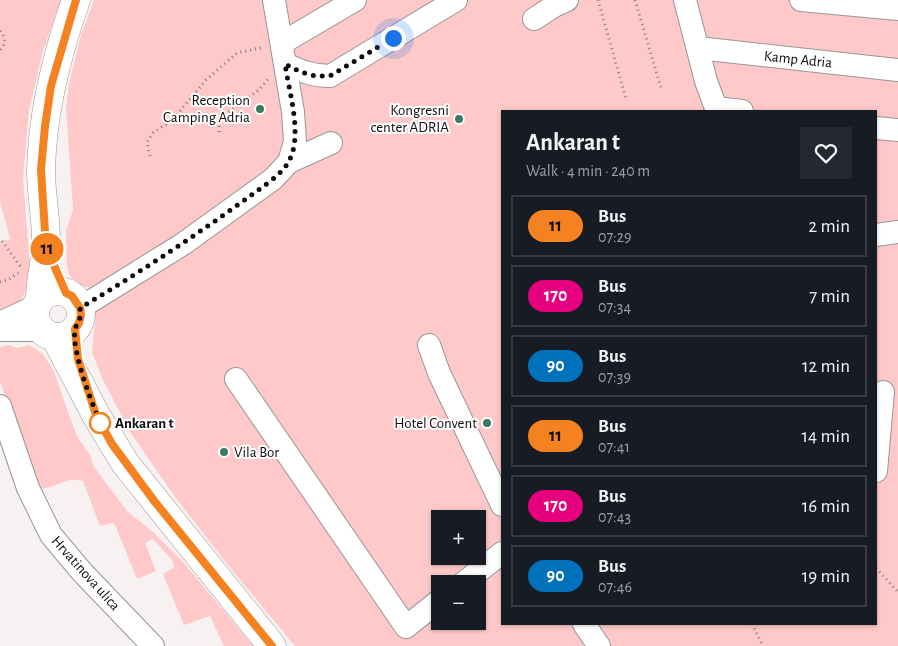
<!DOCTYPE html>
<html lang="en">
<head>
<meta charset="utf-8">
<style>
  body { margin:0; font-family:"Alegreya Sans",sans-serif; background:#242831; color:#f1f3f6; height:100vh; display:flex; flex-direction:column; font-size:19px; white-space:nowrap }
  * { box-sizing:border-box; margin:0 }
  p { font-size:16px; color:#9ea1a6 }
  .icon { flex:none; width:28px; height:28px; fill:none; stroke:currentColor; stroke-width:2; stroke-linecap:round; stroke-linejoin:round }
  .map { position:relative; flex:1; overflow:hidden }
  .panel { position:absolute; left:501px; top:110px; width:376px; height:515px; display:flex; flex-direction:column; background:#171b24; border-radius:0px; box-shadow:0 1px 4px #0004 }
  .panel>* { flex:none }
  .badge { padding:0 10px; border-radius:16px; font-size:18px; line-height:32px }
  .controls { position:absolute; left:431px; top:510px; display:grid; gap:10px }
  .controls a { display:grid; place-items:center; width:55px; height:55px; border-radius:0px; background:#171b24; box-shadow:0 1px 4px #0004; font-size:25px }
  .you { position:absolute; width:25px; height:25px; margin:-12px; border:4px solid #fff; border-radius:50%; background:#1a73e8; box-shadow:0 0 0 8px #1a73e833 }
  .map>.badge { position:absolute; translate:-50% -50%; box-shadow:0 0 0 2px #fff }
  .round { display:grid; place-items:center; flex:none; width:52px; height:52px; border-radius:0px; background:#242831 }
  .summary { display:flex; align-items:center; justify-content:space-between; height:85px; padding:0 25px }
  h1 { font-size:24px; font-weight:600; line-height:38px }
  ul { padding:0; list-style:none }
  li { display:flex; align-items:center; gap:15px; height:62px; margin:0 10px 8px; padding:0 15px; border:2px solid #363941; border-radius:0px }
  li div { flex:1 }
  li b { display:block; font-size:19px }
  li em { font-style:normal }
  li .badge { min-width:55px; font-weight:700; text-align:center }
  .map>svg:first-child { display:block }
</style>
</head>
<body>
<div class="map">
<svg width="898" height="646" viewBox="0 0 898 646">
  <rect width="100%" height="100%" fill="#f7f2f1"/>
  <g fill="#ffc9c9" fill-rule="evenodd">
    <polygon points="0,0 61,0 43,51 29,110 23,178 31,280 21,300 13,306 0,309 0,242 10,239 0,201"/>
    <path d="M94,0h804v646h-603l-64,-77 -56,-72 -45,-65 -28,-54 -10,-26 3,-30 -5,-35h-5l-11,-5 -5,-8 -2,-8 -1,-35 7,-21 -7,-102 3,-24 12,-49zM502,111h374v513h-374zM440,519h38v37h-38zM440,584h38v37h-38z"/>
    <path d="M9,345l8,3 12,-3 13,8 12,18 16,47 8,20 12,17 4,12 33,44 27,22 30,30 69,83h-29l-14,-30 -26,9 -21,-51 12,-7 -3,-7 -19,-21 -8,4 11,28 -19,8 -21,-52 -3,-4 -13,3 -17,-45c-17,-5 -26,7 -43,8l-40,-107v-35z"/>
  </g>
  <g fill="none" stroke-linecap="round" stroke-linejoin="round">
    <g stroke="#999595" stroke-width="24">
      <g id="minor">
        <polyline points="274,0 293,112 295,142 289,162"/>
        <polyline points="685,0 706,81 717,111"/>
        <polyline points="801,0 898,9"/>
        <polyline points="534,19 554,6 567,0"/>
        <polyline points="282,43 355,0"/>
        <polyline points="698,48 898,70"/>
        <path d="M285,64c16,7 28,12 45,12l126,-76"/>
        <polyline points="716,108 742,111"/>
        <polyline points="876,128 898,130"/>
        <polyline points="876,235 898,232"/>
        <polyline points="80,308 183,244 273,179 289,162 331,143"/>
        <polyline points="0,323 36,306"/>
        <polyline points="0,330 41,330"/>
        <polyline points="429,345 439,373 502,505"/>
        <polyline points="236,379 406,627 440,600"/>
        <polyline points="0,406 28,488 51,535 82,572 153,646"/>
        <polyline points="876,471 883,392"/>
        <polyline points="462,584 502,553"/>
        <polyline points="584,624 599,646"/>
      </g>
    </g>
    <g stroke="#999595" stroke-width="29">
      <g id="major">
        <circle cx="58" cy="314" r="23"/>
        <path d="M40,299c0,-18 5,-35 6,-52 1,-26 -5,-51 -5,-76 1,-58 16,-117 35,-171"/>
        <polyline points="55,337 96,415 125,463 272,646"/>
      </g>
    </g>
    <g stroke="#807d7c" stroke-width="3" stroke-dasharray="1 4" stroke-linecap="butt">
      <polyline points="598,0 626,99"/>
      <polyline points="635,0 661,88"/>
      <path d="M0,31c6,6 6,13 0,19"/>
      <polyline points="219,132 219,119 259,90 269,78"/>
      <polyline points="150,156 147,142 153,133 166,124 179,112 206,80 237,53 264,47"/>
      <polyline points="2,241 21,267"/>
      <polyline points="0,282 8,280 21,271"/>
      <polyline points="876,568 898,592"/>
      <polyline points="752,624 763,646"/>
    </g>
    <use href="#minor" stroke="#fff" stroke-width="22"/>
    <use href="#major" stroke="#fff" stroke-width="28"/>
  </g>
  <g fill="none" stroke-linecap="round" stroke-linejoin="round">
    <g stroke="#fff" stroke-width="11">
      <polyline id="line" points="76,0 51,86 45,126 41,170 46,247 66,293 72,296 80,308 81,315 79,323 75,329 78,359 96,415 112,444 155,502 272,646"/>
    </g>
    <use href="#line" stroke="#f58220" stroke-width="8"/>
    <path stroke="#0d0b0b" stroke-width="5" stroke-dasharray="0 9" d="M100,423l4,7c-10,-19 -33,-80 -29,-100 2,-10 7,-8 5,-22 57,-34 112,-70 166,-109 12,-9 36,-24 43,-38 14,-26 0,-69 -4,-97l16,8 14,4h15l63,-38"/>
  </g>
  <g fill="#3b7761" stroke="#fff" stroke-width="2">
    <circle cx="260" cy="109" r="5"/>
    <circle cx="459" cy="119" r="5"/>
    <circle cx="487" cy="423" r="5"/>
    <circle cx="224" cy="452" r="5"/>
  </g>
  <circle fill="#fff" stroke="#f58220" stroke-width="2.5" cx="100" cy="423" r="10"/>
  <g text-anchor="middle" stroke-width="4" stroke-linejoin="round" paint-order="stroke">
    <g font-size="15" fill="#0d0b0b" stroke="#fff">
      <text transform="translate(798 59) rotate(6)" y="5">Kamp Adria</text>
      <text transform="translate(86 573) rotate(48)" y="5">Hrvatinova ulica</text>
    </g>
    <g font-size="15" fill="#0d0b0b" stroke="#fff" text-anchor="end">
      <text x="250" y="105">Reception<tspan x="250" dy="17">Camping Adria</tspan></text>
      <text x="449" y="115">Kongresni<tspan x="449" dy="17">center ADRIA</tspan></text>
      <text x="477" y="428">Hotel Convent</text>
      <text x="234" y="457" text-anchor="start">Vila Bor</text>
    </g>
    <g font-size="15" font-weight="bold" fill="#0d0b0b" stroke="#fff" text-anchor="start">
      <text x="115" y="428">Ankaran t</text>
    </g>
  </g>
</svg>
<div class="controls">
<a>+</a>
<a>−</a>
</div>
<div class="you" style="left:393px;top:38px"></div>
<b class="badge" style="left:47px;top:249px;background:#f58220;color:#111">11</b>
<section class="panel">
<div class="summary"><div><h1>Ankaran t</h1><p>Walk · 4 min · 240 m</p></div><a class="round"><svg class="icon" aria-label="heart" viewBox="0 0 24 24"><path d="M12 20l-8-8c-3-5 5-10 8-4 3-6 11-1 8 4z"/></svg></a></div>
<ul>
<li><span class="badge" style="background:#f58220;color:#111">11</span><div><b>Bus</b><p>07:29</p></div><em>2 min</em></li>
<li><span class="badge" style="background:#e6007e;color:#fff">170</span><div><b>Bus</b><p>07:34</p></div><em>7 min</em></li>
<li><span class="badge" style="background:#0072bc;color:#fff">90</span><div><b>Bus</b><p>07:39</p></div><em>12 min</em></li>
<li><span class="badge" style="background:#f58220;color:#111">11</span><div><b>Bus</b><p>07:41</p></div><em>14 min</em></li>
<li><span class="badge" style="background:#e6007e;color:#fff">170</span><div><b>Bus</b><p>07:43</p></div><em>16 min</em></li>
<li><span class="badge" style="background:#0072bc;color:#fff">90</span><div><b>Bus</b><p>07:46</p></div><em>19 min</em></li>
</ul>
</section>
</div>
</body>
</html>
